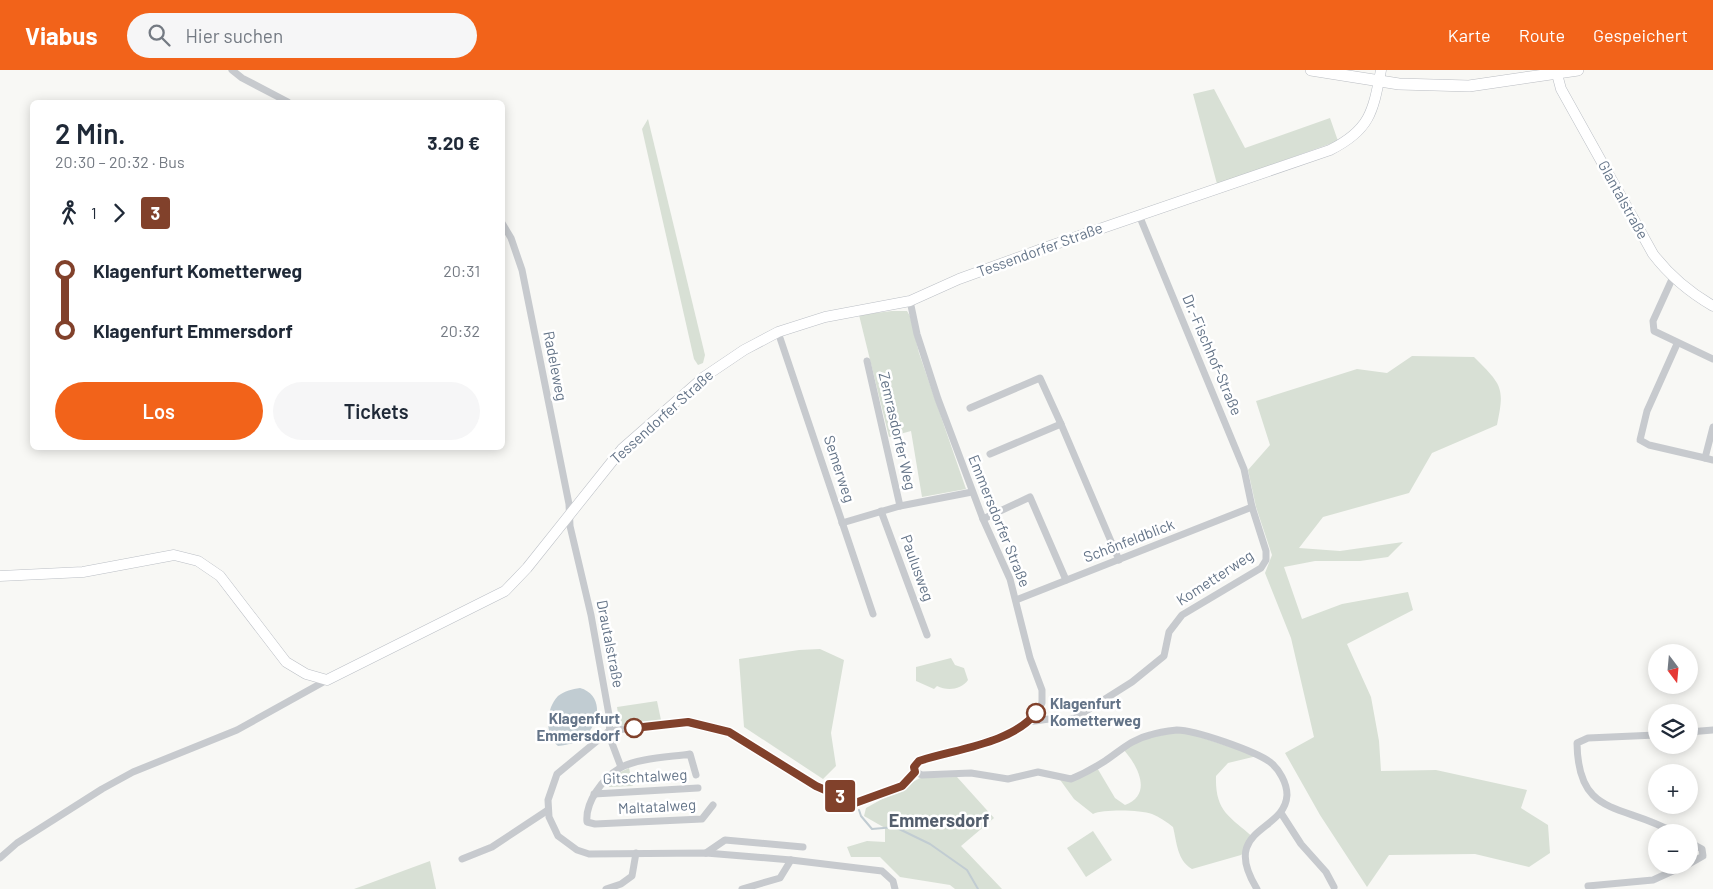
<!DOCTYPE html>
<html lang="de">
<head>
<meta charset="utf-8">
<style>
  body { margin:0; font-family:Barlow,sans-serif; background:#f6f6f7; color:#1f2937; height:100vh; display:flex; flex-direction:column; font-size:19px; white-space:nowrap }
  * { box-sizing:border-box; margin:0 }
  p { font-size:16px; color:#747a83 }
  .icon { flex:none; width:28px; height:28px; fill:none; stroke:currentColor; stroke-width:2; stroke-linecap:round; stroke-linejoin:round }
  .map { position:relative; flex:1; overflow:hidden }
  .details { position:absolute; left:30px; top:30px; width:475px; height:350px; display:flex; flex-direction:column; background:#fff; border-radius:8px; box-shadow:0 2px 12px #0003 }
  .details>* { flex:none }
  .badge { padding:0 10px; border-radius:4px; font-size:18px; line-height:32px }
  .needle { width:32px; rotate:164deg }
  .fabs { position:absolute; left:1648px; top:574px; display:grid; gap:10px }
  .fabs a { display:grid; place-items:center; width:50px; height:50px; border-radius:50%; background:#fff; box-shadow:0 2px 12px #0003; font-size:25px }
  .map>.badge { position:absolute; translate:-50% -50%; box-shadow:0 0 0 2px #fff }
  .legs { display:flex; align-items:center; gap:8px; height:55px; padding:0 25px; font-size:16px }
  .legs p { margin-inline-start:auto }
  .head { display:flex; align-items:center; justify-content:space-between; height:85px; padding:0 25px }
  h1 { font-size:28px; font-weight:600; line-height:38px }
  .action { display:flex; gap:10px; margin-top:auto; padding:10px 25px }
  .action a { flex:1; height:58px; border-radius:30px; background:#f2631a; color:#fff; font-size:20px; font-weight:600; line-height:58px; text-align:center }
  .action a+a { background:#f6f6f7; color:#1f2937 }
  ul { padding:0 25px; list-style:none }
  li { display:flex; align-items:center; gap:18px; height:60px; font-size:19px }
  li i { display:grid; place-items:center; width:8px; height:100%; margin:0 6px; background:currentColor }
  li i::after { content:''; width:12px; height:12px; margin:-6px; border:4px solid; border-radius:50%; background:#fff }
  li p { margin-inline-start:auto }
  li:first-child i { background:linear-gradient(#0000 50%,currentColor 0) }
  li:last-child i { background:linear-gradient(currentColor 50%,#0000 0) }
  header { display:flex; align-items:center; gap:30px; box-sizing:border-box; height:70px; padding:0 25px; background:#f2631a; color:#fff }
  header strong { font-size:24px }
  nav { display:flex; gap:28px; margin-inline-start:auto; font-size:18px }
  .search { width:350px; height:45px; background:#f6f6f7; display:flex; align-items:center; gap:12px; box-sizing:border-box; padding:0 18px; border-radius:28px; color:#747a83; font-size:19px }
  .map>svg:first-child { display:block }
</style>
</head>
<body>
<header>
<strong>Viabus</strong>
<div class="search"><svg class="icon" aria-label="search" viewBox="0 0 24 24"><circle cx="10" cy="10" r="6"/><path d="M15 15l6 6"/></svg>Hier suchen</div>
<nav><a>Karte</a><a>Route</a><a>Gespeichert</a></nav>
</header>
<div class="map">
<svg width="1713" height="819" viewBox="0 0 1713 819">
  <rect width="100%" height="100%" fill="#f8f8f5"/>
  <g fill="#d8e0d5">
    <polygon points="1214,19 1245,78 1330,48 1338,71 1217,114 1193,24"/>
    <polygon points="648,49 705,285 703,293 698,295 694,289 642,59"/>
    <polygon points="892,241 907,241 910,246 919,283 966,419 922,427 911,361 889,367 859,245"/>
    <path d="M1412,286l62,1c28,28 31,30 23,68l-65,28 -23,40 -86,24 -24,31 41,3 63,-9 -15,15 -28,4h-45l-31,6 18,52 40,-15 66,-12 5,18 -66,34 24,53 8,44 2,30 55,-1 91,20 -6,18 27,17 2,28 -21,14 -54,-13 -86,1 -22,32 -47,-72 -35,-62 29,-16 -23,-99 -26,-65 7,-18 -16,-48 -8,-37 22,-25 -14,-44 101,-32 30,4z"/>
    <polygon points="820,579 844,590 831,663 836,696 823,709 744,657 739,589 799,580"/>
    <path d="M951,588l4,7 9,3 4,12c-7,10 -21,11 -31,6l-3,3 -18,-8v-14z"/>
    <polygon points="657,631 661,650 620,656 617,637"/>
    <path d="M1182,661l75,25 -29,7 -12,13c-1,35 13,40 37,61l-6,13 -6,5 -49,14c-15,-9 -15,-26 -19,-42 -6,-5 -14,-10 -21,-13 -11,-4 -48,-5 -59,0l-19,-15 -16,-22 6,1 32,-12 19,32 10,7c29,-11 12,-41 -3,-57l11,-7z"/>
    <polygon points="629,698 633,716 609,717 608,712 616,704"/>
    <polygon points="957,707 994,748 961,776 1002,819 955,819 950,815 900,807 880,787 851,787 847,777 867,771 885,772 885,758 864,746 866,738 920,708"/>
    <polygon points="1093,761 1112,790 1086,807 1067,778"/>
    <polygon points="430,791 436,819 354,819"/>
  </g>
  <path fill="#c1ccd2" d="M580,618c22,6 21,32 7,46 -7,8 -18,11 -29,12 -14,-11 -12,-38 0,-50 7,-5 14,-7 22,-8z"/>
  <g fill="none" stroke-linecap="round" stroke-linejoin="round">
    <polyline stroke="#c1ccd2" stroke-width="2" points="859,740 861,746 872,759 895,757 930,774 967,800 978,819"/>
    <g stroke="#bbbfc5" stroke-width="11">
      <g id="secondary">
        <path d="M1557,4l4,15 92,165c16,21 36,38 60,52"/>
        <path d="M0,506l83,-4 91,-17 24,6 22,15 66,86 20,12 21,6 178,-89 22,-23 95,-119 82,-72 40,-27 34,-18 47,-15 85,-16 49,-22 91,-33 280,-96c40,-20 43,-38 51,-80"/>
      </g>
    </g>
    <g stroke="#babdc2" stroke-width="12">
      <polyline id="primary" points="1311,0 1399,14 1469,16 1578,0"/>
    </g>
    <g stroke="#c7cace" stroke-width="7">
      <polyline points="232,0 242,8 288,32"/>
      <polyline points="502,153 511,168 522,200 569,434 570,456 591,545 609,645 610,668 621,697"/>
      <polyline points="1673,207 1653,251 1654,261 1713,289"/>
      <polyline points="910,231 917,264 938,329 983,449 1010,509 1030,588 1042,620 1042,633 1036,642 1028,652 1014,661 939,687 919,691 914,697 915,702"/>
      <polyline points="778,262 873,544"/>
      <polyline points="1677,274 1647,341 1640,370 1649,375 1705,388"/>
      <polyline points="867,291 900,436"/>
      <polyline points="970,338 1040,308 1061,354"/>
      <polyline points="1713,357 1705,388 1713,390"/>
      <polyline points="990,384 1061,354 1119,490"/>
      <polyline points="881,441 927,565"/>
      <polyline points="983,449 1030,427 1066,510"/>
      <polyline points="842,453 900,436 972,422"/>
      <polyline points="1016,530 1252,437"/>
      <polyline points="1028,652 1049,649 1063,651 1075,648 1132,612 1164,586 1169,562 1182,545 1261,498 1266,490 1266,481 1252,437 1244,399 1139,145"/>
      <polyline points="1689,662 1713,660"/>
      <path d="M1656,665l-68,3 -11,5c1,75 45,60 96,89"/>
      <path d="M915,702l7,3 49,-2 37,6 30,-7 33,7c12,-5 23,-11 34,-18 15,-10 27,-22 45,-26 9,-3 18,-4 27,-5 18,0 78,21 93,32 9,7 17,21 17,33 -2,38 -68,32 -30,94"/>
      <path d="M696,705l-6,-21c-19,3 -53,4 -70,14 -17,10 -35,34 -33,54l8,2 107,-5 11,-14"/>
      <polyline points="594,724 698,718"/>
      <polyline points="1281,743 1301,774 1326,802 1334,817"/>
      <polyline points="1689,772 1702,779 1703,786 1689,794"/>
      <polyline points="706,783 725,770 803,777"/>
      <polyline points="0,788 17,773 102,719 133,702 237,660 327,610"/>
      <polyline points="462,789 492,777 548,740"/>
      <polyline points="1588,816 1653,810 1686,795"/>
      <polyline points="606,819 621,814 632,806 636,783"/>
      <polyline points="742,819 780,808 791,790"/>
      <polyline points="895,819 893,811 882,801 791,790 706,783 589,784 577,780 558,766 549,747 548,730 557,704 609,661 678,652 697,653 729,662 816,716 855,733 902,716 915,702"/>
    </g>
    <use href="#secondary" stroke="#fff" stroke-width="10"/>
    <use href="#primary" stroke="#fff" stroke-width="11"/>
  </g>
  <g fill="none" stroke-linecap="round" stroke-linejoin="round">
    <g stroke="#fff" stroke-width="11">
      <path id="line-1" d="M634,658l54,-6 41,10 87,54 39,17 47,-17 13,-14 -1,-5 5,-6c36,-12 92,-17 117,-48"/>
    </g>
    <use href="#line-1" stroke="#81412b" stroke-width="8"/>
  </g>
  <g fill="#fff" stroke="#81412b" stroke-width="2.5">
    <circle cx="1036" cy="643" r="9"/>
    <circle cx="634" cy="658" r="9"/>
  </g>
  <g text-anchor="middle" stroke-width="5" stroke-linejoin="round" paint-order="stroke">
    <g font-size="15" fill="#647488" stroke="#fff">
      <text transform="translate(1623 130) rotate(61)" y="5">Glantalstraße</text>
      <text transform="translate(1040 180) rotate(-20)" y="5">Tessendorfer Straße</text>
      <text transform="translate(1212 285) rotate(67)" y="5">Dr.-Fischhof-Straße</text>
      <text transform="translate(555 296) rotate(79)" y="5">Radeleweg</text>
      <text transform="translate(662 347) rotate(-42)" y="5">Tessendorfer Straße</text>
      <text transform="translate(897 361) rotate(77)" y="5">Zemrasdorfer Weg</text>
      <text transform="translate(839 399) rotate(72)" y="5">Semerweg</text>
      <text transform="translate(999 451) rotate(68)" y="5">Emmersdorfer Straße</text>
      <text transform="translate(1129 471) rotate(-21)" y="5">Schönfeldblick</text>
      <text transform="translate(917 498) rotate(70)" y="5">Paulusweg</text>
      <text transform="translate(1215 508) rotate(-33)" y="5">Kometterweg</text>
      <text transform="translate(610 574) rotate(79)" y="5">Drautalstraße</text>
      <text transform="translate(645 707) rotate(-3)" y="5">Gitschtalweg</text>
      <text transform="translate(657 737) rotate(-3)" y="5">Maltatalweg</text>
    </g>
    <g font-size="15" font-weight="bold" fill="#647488" stroke="#fff" text-anchor="start">
      <text x="1050" y="639">Klagenfurt<tspan x="1050" dy="17">Kometterweg</tspan></text>
      <text x="620" y="654" text-anchor="end">Klagenfurt<tspan x="620" dy="17">Emmersdorf</tspan></text>
    </g>
    <g font-size="18" font-weight="bold" fill="#535e6d" stroke="#fff">
      <text x="939" y="757">Emmersdorf</text>
    </g>
  </g>
</svg>
<div class="fabs">
<a><svg class="needle" viewBox="-14 -14 28 28"><path d="M0-13l5 13h-10z" fill="#e53935"/><path d="M0 13l5-13h-10z" fill="#747a83"/></svg></a>
<a><svg class="icon" aria-label="layers" viewBox="0 0 24 24"><path d="M12 4l9 5-9 5-9-5zM3 14l9 5 9-5"/></svg></a>
<a>+</a>
<a>−</a>
</div>
<b class="badge" style="left:840px;top:726px;background:#81412b;color:#fff">3</b>
<section class="details">
<div class="head"><div><h1>2 Min.</h1><p>20:30 – 20:32 · Bus</p></div><b>3.20 €</b></div>
<div class="legs"><svg class="icon" aria-label="walk" viewBox="0 0 24 24"><circle cx="13" cy="4" r="2"/><path d="M13 8l-2 6 4 7M11 14l-3 7M7 12l3-4h3l4 4"/></svg>1<svg class="icon" aria-label="forward" viewBox="0 0 24 24"><path d="M9 5l7 7-7 7"/></svg><b class="badge" style="background:#81412b;color:#fff">3</b></div>
<ul>
<li><i style="color:#81412b"></i><b>Klagenfurt Kometterweg</b><p>20:31</p></li>
<li><i style="color:#81412b"></i><b>Klagenfurt Emmersdorf</b><p>20:32</p></li>
</ul>
<div class="action"><a>Los</a><a>Tickets</a></div>
</section>
</div>
</body>
</html>
